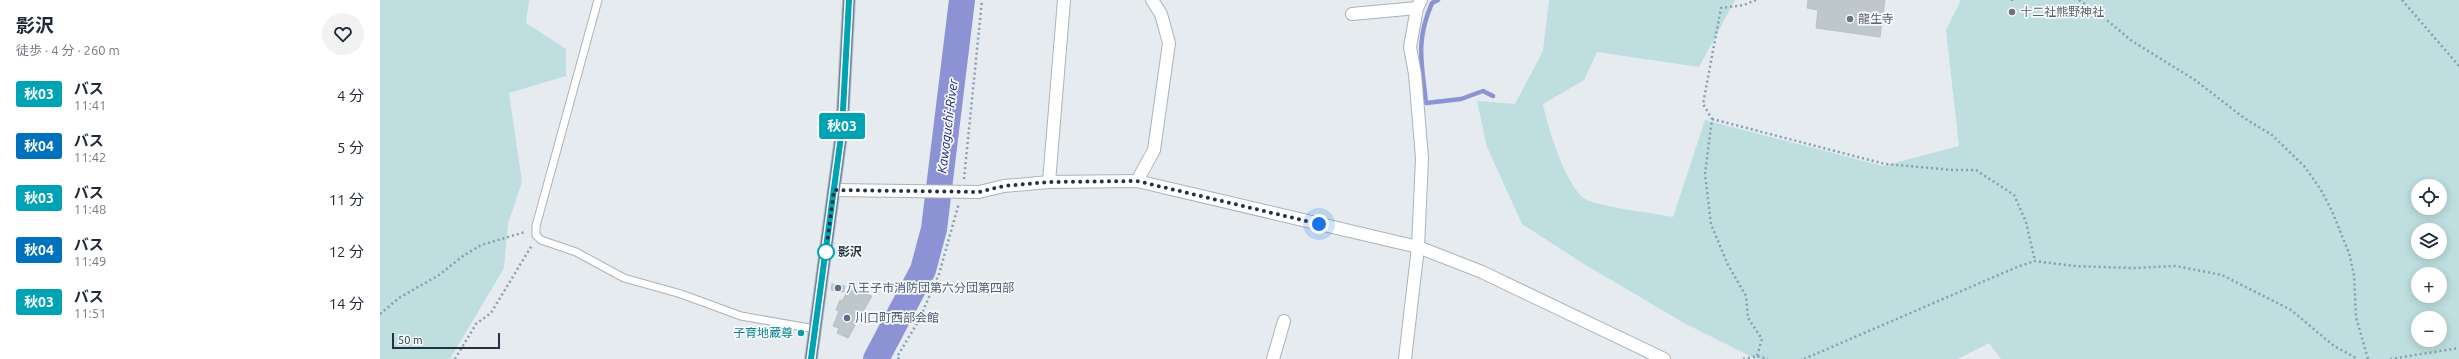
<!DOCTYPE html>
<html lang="ja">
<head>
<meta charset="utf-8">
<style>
  body { margin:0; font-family:Ubuntu,"Noto Sans JP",sans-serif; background:#f2f2f3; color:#1f2937; height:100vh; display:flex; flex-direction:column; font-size:15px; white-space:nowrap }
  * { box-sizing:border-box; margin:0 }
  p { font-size:13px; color:#747a83 }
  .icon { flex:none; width:22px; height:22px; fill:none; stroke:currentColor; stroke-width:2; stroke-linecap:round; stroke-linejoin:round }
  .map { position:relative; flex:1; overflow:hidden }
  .panel { display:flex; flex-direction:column; background:#fff; width:380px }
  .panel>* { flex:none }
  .badge { padding:0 8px; border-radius:3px; font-size:14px; line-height:26px }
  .controls { position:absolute; left:2031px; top:179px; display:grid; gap:8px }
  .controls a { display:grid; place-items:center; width:36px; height:36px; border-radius:50%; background:#fff; box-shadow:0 2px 10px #0003; font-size:20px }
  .scale { position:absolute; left:12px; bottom:10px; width:108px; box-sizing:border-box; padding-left:4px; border:2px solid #233241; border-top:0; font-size:11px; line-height:14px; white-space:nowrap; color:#233241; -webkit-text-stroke:3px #f6f9fa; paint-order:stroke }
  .you { position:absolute; width:20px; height:20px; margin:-10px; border:3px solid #fff; border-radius:50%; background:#1a73e8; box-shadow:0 0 0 6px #1a73e833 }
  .map>.badge { position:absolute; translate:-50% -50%; box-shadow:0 0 0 2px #fff }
  .round { display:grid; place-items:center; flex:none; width:42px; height:42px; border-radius:21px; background:#f2f2f3 }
  .summary { display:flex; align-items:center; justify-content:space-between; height:68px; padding:0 16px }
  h1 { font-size:19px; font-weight:700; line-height:30px }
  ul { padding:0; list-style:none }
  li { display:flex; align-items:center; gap:12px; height:52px; padding:0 16px }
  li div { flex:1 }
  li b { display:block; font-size:15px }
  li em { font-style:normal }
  li .badge { min-width:44px; font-weight:700; text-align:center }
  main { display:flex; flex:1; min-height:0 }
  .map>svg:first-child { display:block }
</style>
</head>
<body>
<main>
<section class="panel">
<div class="summary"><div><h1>影沢</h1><p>徒歩 · 4 分 · 260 m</p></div><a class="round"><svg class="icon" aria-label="heart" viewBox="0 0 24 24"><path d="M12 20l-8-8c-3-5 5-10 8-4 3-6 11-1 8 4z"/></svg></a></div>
<ul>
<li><span class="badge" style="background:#00a3b4;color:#fff">秋03</span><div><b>バス</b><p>11:41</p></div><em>4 分</em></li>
<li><span class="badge" style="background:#0072bc;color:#fff">秋04</span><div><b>バス</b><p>11:42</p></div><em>5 分</em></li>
<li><span class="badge" style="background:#00a3b4;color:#fff">秋03</span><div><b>バス</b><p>11:48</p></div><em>11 分</em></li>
<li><span class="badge" style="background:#0072bc;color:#fff">秋04</span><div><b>バス</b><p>11:49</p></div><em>12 分</em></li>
<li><span class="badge" style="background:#00a3b4;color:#fff">秋03</span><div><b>バス</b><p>11:51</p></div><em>14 分</em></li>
</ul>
</section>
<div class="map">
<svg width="2079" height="359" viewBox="0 0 2079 359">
  <rect width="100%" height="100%" fill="#e5ebee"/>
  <g fill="#bedee0" fill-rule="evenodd">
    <polygon points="0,0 149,0 146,23 186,49 186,76 129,93 142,182 128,224 124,268 70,359 0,359"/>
    <path d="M1169,0h186l-36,67 -102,-15 -13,28 -41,24c4,21 24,89 46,97 25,8 57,11 84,16l32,-97 178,46 76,-20 -13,-116 15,-30h498v359h-458l-12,-16 -31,16h-202l-72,-36 -100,-59 -62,-40 -35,-77 -10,-46 38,3 28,-53zM2038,186h22v22h-22zM2038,230h22v22h-22zM2038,274h22v22h-22zM2038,318h22v22h-22z"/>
  </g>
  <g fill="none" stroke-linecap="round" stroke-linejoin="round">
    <path stroke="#8d92d4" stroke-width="4.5" d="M1058,0l-6,3c-17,39 -10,60 -6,100l35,-4 22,-8 10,5"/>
    <polyline stroke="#8d92d4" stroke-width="26" points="496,359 543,270 554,229 582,0"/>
  </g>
  <g fill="#bdc7cc" stroke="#b7c2c8">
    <polygon points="1428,0 1505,0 1500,37 1436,28 1438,10 1427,8"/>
    <polygon points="452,284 465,286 464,292 451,290"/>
    <polygon points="472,288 492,296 468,338 457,333 459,328 453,326 459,311 456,310 460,300 462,301 467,292 470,293"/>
  </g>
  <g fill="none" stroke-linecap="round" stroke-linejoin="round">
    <g stroke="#abb4ba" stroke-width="9">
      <polyline id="lane" points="218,0 156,226 156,235 161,240 196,252 244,278 301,294 361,316 435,329"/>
    </g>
    <g stroke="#abb4ba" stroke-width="14">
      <g id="street">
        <polyline points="972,14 1037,8"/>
        <polyline points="757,181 774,150 789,43 781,14 772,0"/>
        <polyline points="669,182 684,0"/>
        <polyline points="454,190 599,192 624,186 669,182 757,181 1038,247 1102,272 1284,359"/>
        <polyline points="893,359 904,321"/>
        <polyline points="1025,359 1038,247 1042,158 1035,74 1030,47 1037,8 1041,0"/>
      </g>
    </g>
    <g stroke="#c1c6ca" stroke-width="14">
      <polyline id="primary" points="431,359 462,129 469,0"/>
    </g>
    <g stroke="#859eb3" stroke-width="2.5" stroke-dasharray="2 3" stroke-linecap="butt">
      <polyline points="1376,0 1364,5 1341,8 1323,104 1332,119 1325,174 1331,224 1348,265 1366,296 1368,318 1382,339 1377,356"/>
      <polyline points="1632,0 1632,1"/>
      <polyline points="1699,0 1716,11 1752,41 1815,80 1864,118 1892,135 1925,167 1941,190 1952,211 1969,253 1974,275 1976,317 1988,359"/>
      <polyline points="2022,0 2079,66"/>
      <polyline points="1332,119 1505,164 1573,170 1596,170 1634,195 1646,222 1655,261"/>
      <polyline points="584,179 602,0"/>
      <polyline points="0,314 19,298 59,275 83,256 101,245 145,232"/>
      <polyline points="75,359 96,324 111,313 152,245"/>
      <polyline points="519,359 517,357 539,320 559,274 579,203"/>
      <polyline points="1363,359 1377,356 1388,359"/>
      <polyline points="1424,359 1637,267 1655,261 1694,266 1753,268 1796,266 1842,275 1911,310 1954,346 1978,359"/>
      <polyline points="2010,359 2079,348"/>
    </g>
    <use href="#lane" stroke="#fff" stroke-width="7"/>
    <use href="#street" stroke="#fff" stroke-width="12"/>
    <use href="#primary" stroke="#6986a5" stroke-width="12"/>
  </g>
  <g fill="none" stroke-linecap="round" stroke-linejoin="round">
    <g stroke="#fff" stroke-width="9">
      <polyline id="line" points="431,359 462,129 469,0"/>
    </g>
    <use href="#line" stroke="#00a3b4" stroke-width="6"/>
    <polyline stroke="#233241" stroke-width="4" stroke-dasharray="0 7.2" points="446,252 454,190 599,192 624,186 669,182 757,181 939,224"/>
  </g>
  <g fill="#6b7280" stroke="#f6f9fa" stroke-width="1.5">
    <circle cx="1632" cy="12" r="4"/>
    <circle cx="1470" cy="19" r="4"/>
  </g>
  <circle fill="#fff" stroke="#00a3b4" stroke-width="2" cx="446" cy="252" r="8"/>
  <g fill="#5c6f8a" stroke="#f6f9fa" stroke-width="1.5">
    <circle cx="458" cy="288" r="4"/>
    <circle cx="467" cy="318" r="4"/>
  </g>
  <circle fill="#0f9aa8" stroke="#f6f9fa" stroke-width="1.5" cx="421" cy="333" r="4"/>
  <g text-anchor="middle" stroke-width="3.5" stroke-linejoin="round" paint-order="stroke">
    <g font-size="12" fill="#5b616d" stroke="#f6f9fa" text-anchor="start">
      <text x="1640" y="16">十二社熊野神社</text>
      <text x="1478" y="23">龍生寺</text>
    </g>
    <g font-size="12" font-weight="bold" fill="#233241" stroke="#f6f9fa" text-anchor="start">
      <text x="458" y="256">影沢</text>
    </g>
    <g font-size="12" fill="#4e5e75" stroke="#f6f9fa" text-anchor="start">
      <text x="466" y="292">八王子市消防団第六分団第四部</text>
      <text x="475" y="322">川口町西部会館</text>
    </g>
    <g font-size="12" fill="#0d838f" stroke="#f6f9fa" text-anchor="end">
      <text x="413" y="337">子育地蔵尊</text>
    </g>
    <g font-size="13" font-style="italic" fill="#1b227f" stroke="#f6f9fa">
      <text transform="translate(567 126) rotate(-83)" y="5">Kawaguchi-River</text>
    </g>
  </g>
</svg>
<div class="controls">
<a><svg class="icon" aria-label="locate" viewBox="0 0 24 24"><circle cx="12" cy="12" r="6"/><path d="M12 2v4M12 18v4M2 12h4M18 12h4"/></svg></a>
<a><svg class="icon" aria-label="layers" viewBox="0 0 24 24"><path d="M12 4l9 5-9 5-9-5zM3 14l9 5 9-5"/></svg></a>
<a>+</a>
<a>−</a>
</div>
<div class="scale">50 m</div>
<div class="you" style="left:939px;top:224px"></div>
<b class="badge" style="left:462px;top:126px;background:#00a3b4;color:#fff">秋03</b>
</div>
</main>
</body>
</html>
